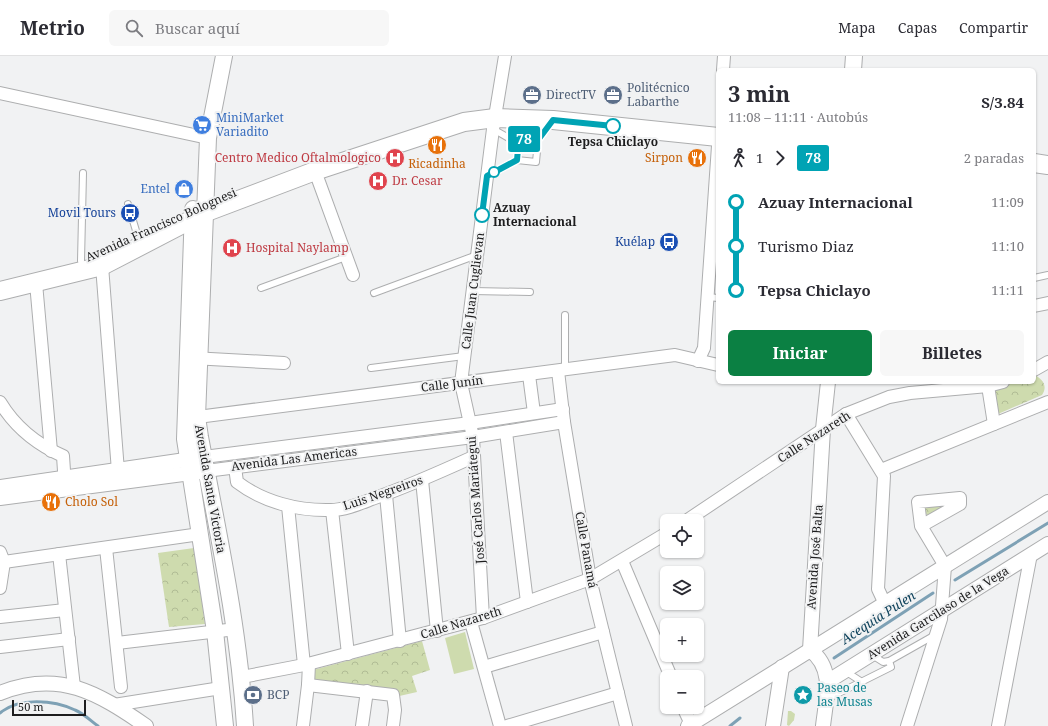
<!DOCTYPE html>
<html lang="es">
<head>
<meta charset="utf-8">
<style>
  body { margin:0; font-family:"Noto Serif",serif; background:#f7f7f7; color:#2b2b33; height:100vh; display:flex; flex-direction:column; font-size:15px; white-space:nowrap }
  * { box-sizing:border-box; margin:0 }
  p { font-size:13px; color:#7c7c81 }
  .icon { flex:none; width:22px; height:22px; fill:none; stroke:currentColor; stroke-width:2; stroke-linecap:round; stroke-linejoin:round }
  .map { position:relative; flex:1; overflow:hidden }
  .drawer { position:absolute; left:716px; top:12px; width:320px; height:316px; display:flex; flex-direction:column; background:#fff; border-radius:6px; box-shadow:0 1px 3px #0004 }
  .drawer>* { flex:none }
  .badge { padding:0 8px; border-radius:3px; font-size:14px; line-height:26px }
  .controls { position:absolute; left:660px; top:458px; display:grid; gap:8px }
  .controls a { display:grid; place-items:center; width:44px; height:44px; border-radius:6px; background:#fff; box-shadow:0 1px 3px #0004; font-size:20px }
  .scale { position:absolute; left:12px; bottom:10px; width:74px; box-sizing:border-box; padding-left:4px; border:2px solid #1d1d1e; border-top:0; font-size:11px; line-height:14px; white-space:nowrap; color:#1d1d1e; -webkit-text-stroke:3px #f1f2f3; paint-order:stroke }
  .map>.badge { position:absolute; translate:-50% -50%; box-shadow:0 0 0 2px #fff }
  .legs { display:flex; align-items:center; gap:6px; height:44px; padding:0 12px; font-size:13px }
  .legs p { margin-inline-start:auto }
  .head { display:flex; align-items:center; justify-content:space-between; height:68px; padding:0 12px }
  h1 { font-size:22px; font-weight:700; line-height:30px }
  .action { display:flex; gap:8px; margin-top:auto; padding:8px 12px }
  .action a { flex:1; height:46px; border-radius:6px; background:#0b8043; color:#fff; font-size:16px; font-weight:700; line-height:46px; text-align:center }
  .action a+a { background:#f7f7f7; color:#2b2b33 }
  ul { padding:0 12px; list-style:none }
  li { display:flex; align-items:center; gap:14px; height:44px; font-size:15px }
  li i { display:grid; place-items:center; width:6px; height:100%; margin:0 5px; background:currentColor }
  li i::after { content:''; width:10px; height:10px; margin:-5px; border:3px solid; border-radius:50%; background:#fff }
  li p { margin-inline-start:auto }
  li:first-child i { background:linear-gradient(#0000 50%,currentColor 0) }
  li:last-child i { background:linear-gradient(currentColor 50%,#0000 0) }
  header { display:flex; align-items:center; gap:24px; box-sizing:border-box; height:56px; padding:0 20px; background:#fff; border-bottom:1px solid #e1e1e2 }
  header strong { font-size:19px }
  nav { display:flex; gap:22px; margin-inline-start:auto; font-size:14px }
  .search { width:280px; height:36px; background:#f7f7f7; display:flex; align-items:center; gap:10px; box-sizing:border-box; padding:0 14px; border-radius:6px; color:#7c7c81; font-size:15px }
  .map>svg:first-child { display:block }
</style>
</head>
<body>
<header>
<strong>Metrio</strong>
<div class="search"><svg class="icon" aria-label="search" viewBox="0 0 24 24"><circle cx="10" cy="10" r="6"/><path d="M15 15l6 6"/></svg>Buscar aquí</div>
<nav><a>Mapa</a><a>Capas</a><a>Compartir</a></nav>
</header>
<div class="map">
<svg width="1048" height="670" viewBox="0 0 1048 670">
  <defs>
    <pattern id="grass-tufts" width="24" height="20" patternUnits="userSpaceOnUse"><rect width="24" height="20" fill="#cedbae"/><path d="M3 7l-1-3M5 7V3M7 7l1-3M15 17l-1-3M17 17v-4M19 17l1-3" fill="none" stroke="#b0bc95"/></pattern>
    <pattern id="forest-crowns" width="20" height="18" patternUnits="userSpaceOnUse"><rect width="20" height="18" fill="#cedbae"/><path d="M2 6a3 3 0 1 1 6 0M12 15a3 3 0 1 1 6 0" fill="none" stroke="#b0bc95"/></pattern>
  </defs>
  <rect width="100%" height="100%" fill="#f1f2f3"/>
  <polygon fill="url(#grass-tufts)" points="788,655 791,655 795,658 794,664 789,670 787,669"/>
  <g fill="url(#forest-crowns)">
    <path d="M1034,319c9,4 14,11 8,20l-44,19 -4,-24 21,-8h19z"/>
    <polygon points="952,446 929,462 922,451"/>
    <polygon points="194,492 205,568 169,571 158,497"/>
    <polygon points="422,585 430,614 412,620 417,636 395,641 317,626 312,623 313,614"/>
  </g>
  <polygon fill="#cedbae" points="465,576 474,613 454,618 445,582"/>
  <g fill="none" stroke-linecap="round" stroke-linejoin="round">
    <g stroke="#7ea1b5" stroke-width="3">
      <polyline points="955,524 1048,467"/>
      <polyline points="834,602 933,537"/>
      <path d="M0,657c19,-16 54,-13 75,-3 8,3 16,11 23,16"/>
      <polyline points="730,670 740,662"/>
    </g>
    <g stroke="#adaeaf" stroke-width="8">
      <g id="service">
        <polyline points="510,66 519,82 538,84 552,66"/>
        <polyline points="493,73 519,88"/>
        <polyline points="517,104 536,106 538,84"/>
        <polyline points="487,120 517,104 519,82"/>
        <polyline points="128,148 140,188"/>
        <polyline points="81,205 83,117"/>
        <polyline points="1034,222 1048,219"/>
        <polyline points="261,232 346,201"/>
        <polyline points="473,235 530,236"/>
        <polyline points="374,237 477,199"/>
        <polyline points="708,241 718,242"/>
        <polyline points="565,259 565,314"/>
        <polyline points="371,312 464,300"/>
        <polyline points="872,599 883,606 889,605 935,579"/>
        <polyline points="845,615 862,626"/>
        <polyline points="827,643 891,611 889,605"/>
      </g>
    </g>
    <g stroke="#adaeaf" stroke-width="14">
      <g id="minor">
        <polyline points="723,14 724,0"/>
        <polyline points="0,37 208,82"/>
        <polyline points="315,115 353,219"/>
        <polyline points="102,210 118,415"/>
        <polyline points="36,227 51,395"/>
        <polyline points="1034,250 1048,247"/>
        <polyline points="192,302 284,307"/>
        <polyline points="698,305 704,292 718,90"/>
        <polyline points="1034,314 1048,306"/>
        <polyline points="558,315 564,366 590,523 626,670"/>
        <polyline points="529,319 534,357"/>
        <polyline points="988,330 994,368"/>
        <path d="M0,346c15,25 36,42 63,54l2,30"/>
        <polyline points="846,358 884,420 878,533 885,548"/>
        <polyline points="190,362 675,299 718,309"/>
        <polyline points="506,376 527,546"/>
        <polyline points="204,401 470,367 563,353"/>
        <path d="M235,411l2,15c26,20 61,29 94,28 14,0 28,-6 41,-11 35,-12 68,-27 101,-42"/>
        <polyline points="881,414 1048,346"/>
        <polyline points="206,415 473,381 564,366"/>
        <polyline points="422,424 437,575"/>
        <polyline points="386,439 400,585"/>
        <polyline points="288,450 304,609"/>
        <polyline points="332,454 348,598"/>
        <polyline points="686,465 846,358 889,341 910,337 988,330 1003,326"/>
        <polyline points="106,492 121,631"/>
        <polyline points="0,496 4,506 0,532"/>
        <polyline points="59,498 74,631"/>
        <polyline points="622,505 671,621"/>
        <polyline points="4,506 200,478"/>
        <polyline points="0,561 65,554"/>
        <polyline points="483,562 473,381 461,327 493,73 505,0"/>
        <polyline points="471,566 500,670"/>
        <polyline points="117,587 236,573"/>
        <polyline points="0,591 69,583"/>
        <polyline points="484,611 603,576"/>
        <polyline points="242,621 304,609 483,562 590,523 667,477"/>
        <polyline points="308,629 393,639 395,654 393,670"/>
        <polyline points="114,649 221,632"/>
        <polyline points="683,651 691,668"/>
        <polyline points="303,670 308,629 309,608"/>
        <polyline points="362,670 367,635"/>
        <polyline points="507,670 618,637"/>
        <polyline points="907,670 941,563 945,510 921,470 918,446 960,442 960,448 921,470"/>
        <polyline points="998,670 1031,498"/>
      </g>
    </g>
    <g stroke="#adaeaf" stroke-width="16">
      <g id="tertiary">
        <polyline points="0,431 199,402"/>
        <polyline points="0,442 206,415"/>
        <polyline points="810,594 823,373 828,326"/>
        <path d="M810,594c25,18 16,49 13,76"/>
        <polyline points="827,626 1048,488"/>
        <path d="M0,637c59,-24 98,0 146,33"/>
        <polyline points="688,670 1048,446"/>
        <polyline points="773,670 782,611"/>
      </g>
    </g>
    <g stroke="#adaeaf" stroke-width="18">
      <g id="secondary">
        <path d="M224,0l-16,82 -11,279 3,20c18,96 39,191 45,289"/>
        <polyline points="853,14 854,0"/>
        <polyline points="193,153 185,383 215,575 225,670"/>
      </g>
    </g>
    <g stroke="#adaeaf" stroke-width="20">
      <g id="primary">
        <polyline points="1034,107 1048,109"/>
        <polyline points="0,235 102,210 204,157 315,115 464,66 495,62 553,64 718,81"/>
      </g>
    </g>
    <use href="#service" stroke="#fff" stroke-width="6"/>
    <use href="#minor" stroke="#fff" stroke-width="12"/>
    <use href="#tertiary" stroke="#fff" stroke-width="14"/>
    <use href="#secondary" stroke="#fff" stroke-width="16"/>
    <use href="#primary" stroke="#fff" stroke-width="18"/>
  </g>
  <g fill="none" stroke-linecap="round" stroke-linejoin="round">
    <g stroke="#fff" stroke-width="9">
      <polyline id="line-1" points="482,159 487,120 517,104 519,82 538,84 553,64 613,70"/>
    </g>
    <use href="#line-1" stroke="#00a3b4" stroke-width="6"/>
  </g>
  <defs>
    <g id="office-disc" transform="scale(1)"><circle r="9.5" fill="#5c6f8a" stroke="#f1f2f3"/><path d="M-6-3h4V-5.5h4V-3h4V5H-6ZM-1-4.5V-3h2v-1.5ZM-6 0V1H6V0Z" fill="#fff"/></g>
    <g id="supermarket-disc" transform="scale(1)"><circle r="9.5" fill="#3f7fe0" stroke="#f1f2f3"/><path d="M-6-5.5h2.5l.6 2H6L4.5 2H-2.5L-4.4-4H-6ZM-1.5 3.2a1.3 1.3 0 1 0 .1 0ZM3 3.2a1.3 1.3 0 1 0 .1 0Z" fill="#fff"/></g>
    <g id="restaurant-disc" transform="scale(1)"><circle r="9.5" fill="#e8710a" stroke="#f1f2f3"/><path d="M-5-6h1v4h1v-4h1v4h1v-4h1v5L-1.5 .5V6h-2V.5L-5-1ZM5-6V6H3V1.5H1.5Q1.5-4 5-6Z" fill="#fff"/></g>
    <g id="hospital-disc" transform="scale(1)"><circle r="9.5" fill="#e0444e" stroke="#f1f2f3"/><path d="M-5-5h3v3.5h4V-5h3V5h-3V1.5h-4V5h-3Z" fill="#fff"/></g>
    <g id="shop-disc" transform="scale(1)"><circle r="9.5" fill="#3f7fe0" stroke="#f1f2f3"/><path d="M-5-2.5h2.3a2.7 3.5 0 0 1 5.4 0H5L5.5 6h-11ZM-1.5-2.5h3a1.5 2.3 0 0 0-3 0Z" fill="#fff"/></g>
    <g id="bus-disc" transform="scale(1)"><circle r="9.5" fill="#1a4fb4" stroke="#f1f2f3"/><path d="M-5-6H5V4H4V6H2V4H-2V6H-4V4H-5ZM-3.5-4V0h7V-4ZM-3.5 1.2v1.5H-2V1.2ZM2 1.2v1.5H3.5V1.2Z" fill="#fff"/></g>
    <g id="bank-disc" transform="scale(1)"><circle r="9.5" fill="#5c6f8a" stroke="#f1f2f3"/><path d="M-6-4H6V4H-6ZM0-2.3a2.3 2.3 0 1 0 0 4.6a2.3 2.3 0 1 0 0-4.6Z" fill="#fff"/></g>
    <g id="sight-disc" transform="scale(1)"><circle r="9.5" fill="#0f9aa8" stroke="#f1f2f3"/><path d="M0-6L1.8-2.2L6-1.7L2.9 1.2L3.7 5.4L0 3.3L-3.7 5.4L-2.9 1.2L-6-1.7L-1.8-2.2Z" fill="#fff"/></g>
  </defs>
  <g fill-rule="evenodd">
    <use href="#office-disc" x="532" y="39"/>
    <use href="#office-disc" x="613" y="39"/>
    <use href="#supermarket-disc" x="202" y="69"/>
    <use href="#restaurant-disc" x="437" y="89"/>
    <use href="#hospital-disc" x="395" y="102"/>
    <use href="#restaurant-disc" x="697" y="102"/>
    <use href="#hospital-disc" x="378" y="125"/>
    <use href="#shop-disc" x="184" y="133"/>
    <use href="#bus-disc" x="130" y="157"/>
    <use href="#bus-disc" x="669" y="186"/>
    <use href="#hospital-disc" x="232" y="192"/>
    <use href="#restaurant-disc" x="51" y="446"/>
    <use href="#bank-disc" x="253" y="639"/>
    <use href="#sight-disc" x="803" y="639"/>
  </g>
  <g fill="#fff" stroke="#00a3b4" stroke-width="2">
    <circle cx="613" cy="70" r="7"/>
    <circle cx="494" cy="116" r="5"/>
    <circle cx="482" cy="159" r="7"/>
  </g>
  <g text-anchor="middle" stroke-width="4" stroke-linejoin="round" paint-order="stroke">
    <g font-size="12" fill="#4e5e75" stroke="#f1f2f3" text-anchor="start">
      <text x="627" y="36">Politécnico<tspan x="627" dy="14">Labarthe</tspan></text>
      <text x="546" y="43">DirectTV</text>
      <text x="267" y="643">BCP</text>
    </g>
    <g font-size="12" fill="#366cbe" stroke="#f1f2f3" text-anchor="start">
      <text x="216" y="66">MiniMarket<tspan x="216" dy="14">Variadito</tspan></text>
      <text x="170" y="137" text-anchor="end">Entel</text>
    </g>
    <g font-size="12" font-weight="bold" fill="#1d1d1e" stroke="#f1f2f3">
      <text x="613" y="90">Tepsa Chiclayo</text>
      <text x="493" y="156" text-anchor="start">Azuay<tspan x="493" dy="14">Internacional</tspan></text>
    </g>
    <g font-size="12" fill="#be3a42" stroke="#f1f2f3" text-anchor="start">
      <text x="381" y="106" text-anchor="end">Centro Medico Oftalmologico</text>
      <text x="392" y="129">Dr. Cesar</text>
      <text x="246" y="196">Hospital Naylamp</text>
    </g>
    <g font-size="12" fill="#c56008" stroke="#f1f2f3" text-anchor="end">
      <text x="683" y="106">Sirpon</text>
      <text x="437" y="112" text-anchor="middle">Ricadinha</text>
      <text x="65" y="450" text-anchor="start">Cholo Sol</text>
    </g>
    <g font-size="12" fill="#164399" stroke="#f1f2f3" text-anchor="end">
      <text x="116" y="161">Movil Tours</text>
      <text x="655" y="190">Kuélap</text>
    </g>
    <g font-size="12" fill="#1d1d1e" stroke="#f1f2f3">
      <text transform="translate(161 169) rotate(-24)" y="4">Avenida Francisco Bolognesi</text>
      <text transform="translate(473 235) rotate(-83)" y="4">Calle Juan Cuglievan</text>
      <text transform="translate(452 328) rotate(-7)" y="4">Calle Junín</text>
      <text transform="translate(814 381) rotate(-33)" y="4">Calle Nazareth</text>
      <text transform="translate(294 403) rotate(-7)" y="4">Avenida Las Americas</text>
      <text transform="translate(210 433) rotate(80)" y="4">Avenida Santa Victoria</text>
      <text transform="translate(383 437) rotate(-19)" y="4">Luis Negreiros</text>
      <text transform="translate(476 444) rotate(-94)" y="4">José Carlos Mariátegui</text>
      <text transform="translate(586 494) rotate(80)" y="4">Calle Panamá</text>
      <text transform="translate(815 501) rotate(-86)" y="4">Avenida José Balta</text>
      <text transform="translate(938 557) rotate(-32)" y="4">Avenida Garcilaso de la Vega</text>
      <text transform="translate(461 567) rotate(-17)" y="4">Calle Nazareth</text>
    </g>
    <g font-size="12" fill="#0d838f" stroke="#f1f2f3" text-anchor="start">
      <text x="817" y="636">Paseo de<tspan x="817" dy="14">las Musas</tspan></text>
    </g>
    <g font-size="13" font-style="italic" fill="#11445d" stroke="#f1f2f3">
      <text transform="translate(878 561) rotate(-33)" y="5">Acequia Pulen</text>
    </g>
  </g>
</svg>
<div class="controls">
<a><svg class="icon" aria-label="locate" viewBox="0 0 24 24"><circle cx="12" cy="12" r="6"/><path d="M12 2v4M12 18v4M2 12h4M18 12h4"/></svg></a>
<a><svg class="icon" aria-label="layers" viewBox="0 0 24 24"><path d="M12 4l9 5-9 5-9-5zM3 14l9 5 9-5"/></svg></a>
<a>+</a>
<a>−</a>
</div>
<div class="scale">50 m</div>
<b class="badge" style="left:524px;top:83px;background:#00a3b4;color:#fff">78</b>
<section class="drawer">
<div class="head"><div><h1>3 min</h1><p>11:08 – 11:11 · Autobús</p></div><b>S/3.84</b></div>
<div class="legs"><svg class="icon" aria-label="walk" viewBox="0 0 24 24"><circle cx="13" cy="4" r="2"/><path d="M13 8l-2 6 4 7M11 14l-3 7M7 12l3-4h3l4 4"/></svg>1<svg class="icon" aria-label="forward" viewBox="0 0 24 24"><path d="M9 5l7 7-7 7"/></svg><b class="badge" style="background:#00a3b4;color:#fff">78</b><p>2 paradas</p></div>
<ul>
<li><i style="color:#00a3b4"></i><b>Azuay Internacional</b><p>11:09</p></li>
<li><i style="color:#00a3b4"></i><span>Turismo Diaz</span><p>11:10</p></li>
<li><i style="color:#00a3b4"></i><b>Tepsa Chiclayo</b><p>11:11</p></li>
</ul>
<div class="action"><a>Iniciar</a><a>Billetes</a></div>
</section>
</div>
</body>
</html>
